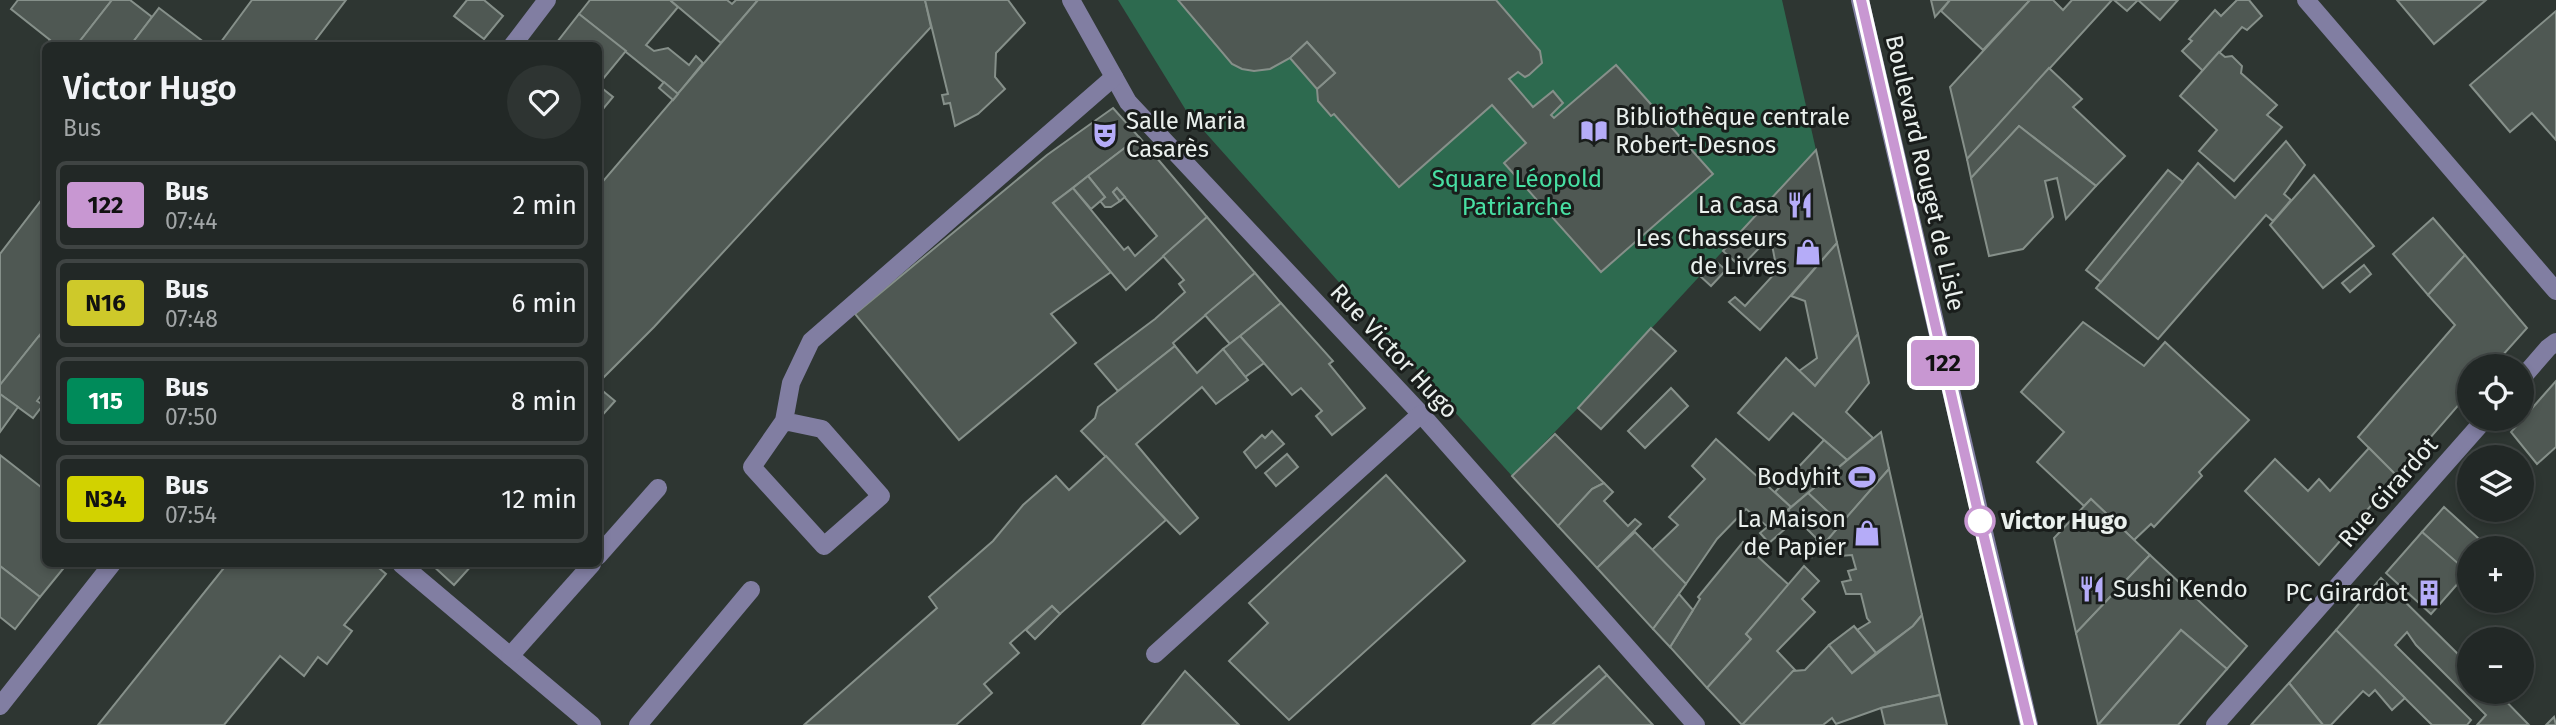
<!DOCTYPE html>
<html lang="fr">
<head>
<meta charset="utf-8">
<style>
  body { margin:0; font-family:"Fira Sans",sans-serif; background:#2e3432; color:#f1f3f6; height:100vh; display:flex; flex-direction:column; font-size:26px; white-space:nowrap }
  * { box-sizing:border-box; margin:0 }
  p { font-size:23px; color:#a2a6a7 }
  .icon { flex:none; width:38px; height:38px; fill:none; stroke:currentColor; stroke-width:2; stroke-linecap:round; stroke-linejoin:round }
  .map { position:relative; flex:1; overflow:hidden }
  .side { position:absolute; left:42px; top:42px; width:560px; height:525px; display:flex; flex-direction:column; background:#222826; border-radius:10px; box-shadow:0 4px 10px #0003,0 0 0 2px #3f4443 }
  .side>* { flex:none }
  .badge { padding:0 14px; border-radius:5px; font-size:24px; line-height:46px }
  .fabs { position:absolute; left:2457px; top:354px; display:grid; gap:14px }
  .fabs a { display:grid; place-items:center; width:77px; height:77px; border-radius:50%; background:#222826; box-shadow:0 4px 10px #0003,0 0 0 2px #3f4443; font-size:35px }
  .map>.badge { position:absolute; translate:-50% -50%; box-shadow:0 0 0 4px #fff }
  .round { display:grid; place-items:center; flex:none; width:74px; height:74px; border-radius:37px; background:#2e3432 }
  .head { display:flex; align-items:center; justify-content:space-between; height:119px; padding:0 21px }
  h1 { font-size:33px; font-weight:600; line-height:52px }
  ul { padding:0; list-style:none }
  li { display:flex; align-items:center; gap:21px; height:88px; margin:0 14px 10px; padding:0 7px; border:4px solid #3f4443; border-radius:10px }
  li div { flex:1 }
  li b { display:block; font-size:26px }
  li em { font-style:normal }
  li .badge { min-width:77px; font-weight:700; text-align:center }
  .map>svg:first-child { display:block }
</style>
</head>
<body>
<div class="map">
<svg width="2556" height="725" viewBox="0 0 2556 725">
  <rect width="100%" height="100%" fill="#2e3632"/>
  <polygon fill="#2d6a4f" points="1118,0 1782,0 1816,150 1578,408 1512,476 1187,112"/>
  <g fill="#4f5853" stroke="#86908a" stroke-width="2">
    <polygon points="18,0 112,0 76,46 46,46 50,40 11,9"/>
    <polygon points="112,0 130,0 152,17 130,46 76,46"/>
    <polygon points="252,0 346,0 311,46 218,46"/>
    <polygon points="467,0 484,0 503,16 484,39 454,16"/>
    <polygon points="590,0 670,0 678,7 646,45 654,51 668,48 689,65 696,56 703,63 678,94 579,14"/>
    <polygon points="670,0 727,0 732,4 736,0 758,0 721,43"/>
    <polygon points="758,0 925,0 931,27 654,327 598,383 598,187"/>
    <polygon points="925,0 1008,0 1025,23 996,53 995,77 1005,89 978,114 955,126 950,103 944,104 942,95 948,94"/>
    <polygon points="1178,0 1496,0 1540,51 1542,63 1529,75 1525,77 1518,72 1509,79 1533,107 1553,91 1563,103 1551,115 1554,118 1616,65 1713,174 1601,272 1504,163 1526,143 1492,105 1399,187 1334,114 1331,116 1318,101 1317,89 1335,73 1307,42 1290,58 1270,69 1254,71 1242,69 1232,64"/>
    <polygon points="1931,0 1950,0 1935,17"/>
    <polygon points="1950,0 2030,0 1983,50 1941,11"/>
    <polygon points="2030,0 2053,0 2063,10 2072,0 2112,0 1967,159 1950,87"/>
    <polygon points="2114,0 2138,0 2127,11"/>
    <polygon points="2138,0 2178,0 2160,20"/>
    <polygon points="2237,0 2249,0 2262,16 2247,30 2242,27 2203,71 2182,51 2192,41 2189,39 2215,10 2221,16"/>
    <polygon points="2397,0 2486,0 2434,44"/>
    <polygon points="159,8 209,46 130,46"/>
    <polygon points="2556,11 2556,140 2532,113 2510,132 2470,85"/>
    <polygon points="579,14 626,51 598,85 598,46 554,46"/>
    <polygon points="1307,42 1335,73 1317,89 1290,58"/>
    <polygon points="2219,52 2225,57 2232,56 2242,66 2241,73 2277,105 2267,115 2282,127 2234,181 2199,151 2217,130 2180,96"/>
    <polygon points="2049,68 2082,99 2073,107 2125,156 2096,186 2019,126 1971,178 1967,159"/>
    <polygon points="664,82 678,94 673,100 659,88"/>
    <polygon points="598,85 613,97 598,115"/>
    <polygon points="1113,108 1139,137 1053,203 1111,272 1051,314 1076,343 959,440 855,314 1047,155"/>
    <polygon points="2019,126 2096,186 2066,219 2057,178 2045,181 2053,217 2023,249 1989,256 1971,178"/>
    <polygon points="1139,137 1207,217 1126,290 1053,203 1073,188 1124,250 1128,247 1135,256 1157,236 1117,188 1113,192 1120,201 1111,207 1105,207 1100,201 1105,197 1088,176"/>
    <polygon points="2286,141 2305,165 2284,194 2291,200 2273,221 2266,215 2158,339 2096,288 2198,163 2235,198"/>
    <polygon points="1816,150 1837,243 1760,330 1729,302 1735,297 1745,306 1777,271 1770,234 1761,235 1761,246 1741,267 1723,251"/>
    <polygon points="2168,170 2183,182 2101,282 2086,270"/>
    <polygon points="2314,175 2374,246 2323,288 2270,225"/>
    <polygon points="1088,176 1105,197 1091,209 1073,188"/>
    <polygon points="1117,188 1125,197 1120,201 1113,192"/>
    <polygon points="46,194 46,327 0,385 0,254"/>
    <polygon points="1207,217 1255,273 1173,343 1175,346 1118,391 1095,364 1155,319 1185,292 1179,284 1184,280 1163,256"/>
    <polygon points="2433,218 2465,255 2428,295 2393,254"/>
    <polygon points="1837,243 1858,334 1815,386 1799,371 1817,358 1805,301 1791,296"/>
    <polygon points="2465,255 2527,328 2493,366 2469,366 2469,393 2397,476 2358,437 2455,325 2428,295"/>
    <polygon points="1714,260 1726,270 1711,286 1700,276"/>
    <polygon points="2364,265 2371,274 2350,292 2342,283"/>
    <polygon points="1255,273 1281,303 1230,344 1205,315"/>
    <polygon points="1281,303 1333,361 1329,364 1365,408 1332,435 1316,416 1322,411 1301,388 1292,395 1240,336"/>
    <polygon points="2083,322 2144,366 2165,342 2249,420 2199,472 2202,476 2154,527 2151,524 2134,540 2091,499 2084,506 2037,462 2064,432 2021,392"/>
    <polygon points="1651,328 1676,351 1601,429 1578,408"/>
    <polygon points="1858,334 1869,383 1846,412 1873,438 1847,460 1793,413 1769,440 1738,413 1786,358 1815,386"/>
    <polygon points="39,336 46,339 46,389 37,401 43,405 33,418 0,394 0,385"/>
    <polygon points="1240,336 1264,363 1245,377 1223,349"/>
    <polygon points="1175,346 1197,373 1223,349 1248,380 1216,404 1202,387 1136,444 1198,518 1180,534 1081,431 1095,418 1098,407"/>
    <polygon points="2556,381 2556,447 2537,464 2511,432"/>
    <polygon points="598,387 615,401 598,420"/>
    <polygon points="1671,388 1688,406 1645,448 1628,431"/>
    <polygon points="0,394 18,407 0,432"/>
    <polygon points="1272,431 1284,444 1256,468 1244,452 1262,435 1265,438"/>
    <polygon points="1881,432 1889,469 1841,524 1808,493"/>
    <polygon points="1555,434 1604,483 1592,489 1558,526 1512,476"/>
    <polygon points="1716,439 1791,507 1768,527 1746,509 1717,539 1686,584 1652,550 1678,525 1669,517 1705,479 1692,466"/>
    <polygon points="1824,440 1847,460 1791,507 1775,492"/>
    <polygon points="2369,448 2397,476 2319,565 2245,491 2275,459 2308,491 2319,479 2330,491"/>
    <polygon points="1287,454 1298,467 1276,486 1265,473"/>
    <polygon points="0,455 46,491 46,564 67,564 40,597 0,566"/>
    <polygon points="1106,456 1166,520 1060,614 1052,606 1010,643 1019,653 984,684 992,693 956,725 804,725 937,608 929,597 993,541 1023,505 1056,476 1069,490"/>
    <polygon points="1889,469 1922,615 1913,626 1876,653 1857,630 1870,622 1867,618 1861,594 1846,594 1842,582 1851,580 1848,571 1856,569 1852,555 1840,556 1825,542"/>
    <polygon points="1386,475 1465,561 1289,720 1229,661 1268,623 1249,603"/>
    <polygon points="1604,483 1613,492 1604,501 1628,526 1635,519 1641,524 1597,568 1558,526 1592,489"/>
    <polygon points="1808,493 1841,524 1823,545 1788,510"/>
    <polygon points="2091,499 2150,555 2076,633 2054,538"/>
    <polygon points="2444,507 2489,548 2469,548 2469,574 2422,532"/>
    <polygon points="1777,519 1786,528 1769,543 1760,533"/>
    <polygon points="1635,532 1686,584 1653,629 1597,568"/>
    <polygon points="2422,532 2468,572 2431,614 2386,573"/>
    <polygon points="1817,539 1823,545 1812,557 1806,552"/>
    <polygon points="1754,540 1761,548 1754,553 1789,585 1746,634 1751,639 1707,688 1670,647 1700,599 1698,597 1743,542 1746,545"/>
    <polygon points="2150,555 2247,646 2227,669 2181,630 2098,725 2076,633"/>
    <polygon points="227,564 374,564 386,574 344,625 352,631 327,664 318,657 304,676 280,656 224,725 98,725"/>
    <polygon points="431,564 473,564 454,585"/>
    <polygon points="0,566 40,597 15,629 0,617"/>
    <polygon points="1804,566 1819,581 1802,599 1815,612 1777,651 1796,671 1742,725 1707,688 1751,639 1746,634"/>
    <polygon points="2381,578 2469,665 2469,691 2496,691 2529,725 2477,725 2486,715 2416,645 2407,632 2395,645 2471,720 2467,725 2432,725 2336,630"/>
    <polygon points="1679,594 1693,610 1670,647 1653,629"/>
    <polygon points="1052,606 1060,614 1035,639 1026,630"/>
    <polygon points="1922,615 1940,695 1881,708 1836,724 1832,718 1823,725 1742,725 1793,671 1805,670 1829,645 1852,673 1913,626"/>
    <polygon points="1854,626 1876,653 1852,673 1829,645"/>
    <polygon points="2181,630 2227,669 2178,725 2098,725"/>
    <polygon points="2336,630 2405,698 2392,710 2375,690 2369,696 2363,691 2331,725 2323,725 2289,683"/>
    <polygon points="1599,666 1607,675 1552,725 1532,725"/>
    <polygon points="1185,671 1239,725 1142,725"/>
    <polygon points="1607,675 1653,725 1552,725"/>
    <polygon points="2289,683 2323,725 2251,725"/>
    <polygon points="1940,695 1947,725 1885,725 1881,708"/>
    <polygon points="2554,717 2556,725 2546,725"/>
  </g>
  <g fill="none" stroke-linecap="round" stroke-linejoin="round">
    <g stroke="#817ea2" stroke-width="18">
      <polyline points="1071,0 1128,102 1421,414 1696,725"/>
      <polyline points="1860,0 2029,725"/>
      <polyline points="2306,0 2556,291"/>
      <polyline points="512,46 547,0"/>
      <polyline points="2522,378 2548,348 2556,342"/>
      <polyline points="784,421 822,429 881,496 824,546 752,467 784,421 791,383 811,341 1114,77"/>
      <polyline points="598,556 658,488"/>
      <polyline points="401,564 592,725"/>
      <polyline points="1155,654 1421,414"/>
      <polyline points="510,656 592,564"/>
      <polyline points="0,706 112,564"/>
      <polyline points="638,725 751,590"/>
      <polyline points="2215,725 2486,418"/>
    </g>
  </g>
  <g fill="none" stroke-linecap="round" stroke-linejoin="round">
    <g stroke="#fff" stroke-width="16">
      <polyline id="line" points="1861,0 1978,512 2029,725"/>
    </g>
    <use href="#line" stroke="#c897d2" stroke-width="10"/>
  </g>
  <defs>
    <g id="library-bare" transform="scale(2.1)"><path d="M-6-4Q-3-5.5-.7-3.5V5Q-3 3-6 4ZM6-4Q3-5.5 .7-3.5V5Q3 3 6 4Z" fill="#b5acf8" stroke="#191d1b" stroke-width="2.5" paint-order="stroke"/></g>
    <g id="theatre-bare" transform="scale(2.1)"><path d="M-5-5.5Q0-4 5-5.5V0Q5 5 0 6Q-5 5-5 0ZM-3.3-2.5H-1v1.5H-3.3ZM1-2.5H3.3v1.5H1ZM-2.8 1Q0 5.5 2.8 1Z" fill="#b5acf8" stroke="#191d1b" stroke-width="2.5" paint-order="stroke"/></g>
    <g id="restaurant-bare" transform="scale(2.1)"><path d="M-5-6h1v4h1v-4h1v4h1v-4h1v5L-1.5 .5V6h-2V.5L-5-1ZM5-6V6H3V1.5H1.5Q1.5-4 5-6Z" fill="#b5acf8" stroke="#191d1b" stroke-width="2.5" paint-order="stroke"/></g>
    <g id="shop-bare" transform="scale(2.1)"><path d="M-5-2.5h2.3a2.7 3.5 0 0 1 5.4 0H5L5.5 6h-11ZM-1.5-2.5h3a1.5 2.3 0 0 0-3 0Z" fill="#b5acf8" stroke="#191d1b" stroke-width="2.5" paint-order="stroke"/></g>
    <g id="stadium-bare" transform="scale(2.1)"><path d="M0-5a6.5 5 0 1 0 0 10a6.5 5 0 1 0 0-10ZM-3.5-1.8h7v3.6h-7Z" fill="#b5acf8" stroke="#191d1b" stroke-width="2.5" paint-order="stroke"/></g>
    <g id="building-bare" transform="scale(2.1)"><path d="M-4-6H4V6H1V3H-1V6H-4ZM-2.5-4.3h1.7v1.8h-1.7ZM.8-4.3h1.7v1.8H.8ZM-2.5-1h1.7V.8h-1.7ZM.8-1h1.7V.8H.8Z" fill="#b5acf8" stroke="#191d1b" stroke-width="2.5" paint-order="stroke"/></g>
  </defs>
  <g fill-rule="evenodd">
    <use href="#library-bare" x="1594" y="131"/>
    <use href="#theatre-bare" x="1105" y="135"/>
    <use href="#restaurant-bare" x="1800" y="205"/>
    <use href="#shop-bare" x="1808" y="252"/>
    <use href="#stadium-bare" x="1862" y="477"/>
    <use href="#shop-bare" x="1867" y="533"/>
    <use href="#restaurant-bare" x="2092" y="589"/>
    <use href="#building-bare" x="2429" y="593"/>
  </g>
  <circle fill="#fff" stroke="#c897d2" stroke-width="3.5" cx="1980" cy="521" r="14"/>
  <g text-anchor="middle" stroke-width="6" stroke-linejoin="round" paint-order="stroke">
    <g font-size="24" fill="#eaf0ed" stroke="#191d1b" text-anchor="end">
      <text x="1615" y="125" text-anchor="start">Bibliothèque centrale<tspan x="1615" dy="28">Robert-Desnos</tspan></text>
      <text x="1126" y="129" text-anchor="start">Salle Maria<tspan x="1126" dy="28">Casarès</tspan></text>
      <text x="1779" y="213">La Casa</text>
      <text x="1787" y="246">Les Chasseurs<tspan x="1787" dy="28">de Livres</tspan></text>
      <text x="1841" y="485">Bodyhit</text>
      <text x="1846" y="527">La Maison<tspan x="1846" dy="28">de Papier</tspan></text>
      <text x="2113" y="597" text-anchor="start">Sushi Kendo</text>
      <text x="2408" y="601">PC Girardot</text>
    </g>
    <g font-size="24" fill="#eaf0ed" stroke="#191d1b">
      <text transform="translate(1925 173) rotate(77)" y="8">Boulevard Rouget de Lisle</text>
      <text transform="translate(1394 351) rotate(47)" y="8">Rue Victor Hugo</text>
      <text transform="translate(2388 492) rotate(-49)" y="8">Rue Girardot</text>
    </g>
    <g font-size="24" fill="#48dfa3" stroke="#191d1b">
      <text x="1517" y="187">Square Léopold<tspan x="1517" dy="28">Patriarche</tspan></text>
    </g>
    <g font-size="24" font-weight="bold" fill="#eaf0ed" stroke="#191d1b" text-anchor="start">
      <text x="2001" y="529">Victor Hugo</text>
    </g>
  </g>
</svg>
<div class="fabs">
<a><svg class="icon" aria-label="locate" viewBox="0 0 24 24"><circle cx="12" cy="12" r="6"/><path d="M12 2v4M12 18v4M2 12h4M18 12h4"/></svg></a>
<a><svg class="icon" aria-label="layers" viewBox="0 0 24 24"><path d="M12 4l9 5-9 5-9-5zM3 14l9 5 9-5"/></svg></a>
<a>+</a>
<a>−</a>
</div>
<b class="badge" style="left:1943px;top:363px;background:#c897d2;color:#111">122</b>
<section class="side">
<div class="head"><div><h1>Victor Hugo</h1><p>Bus</p></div><a class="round"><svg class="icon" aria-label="heart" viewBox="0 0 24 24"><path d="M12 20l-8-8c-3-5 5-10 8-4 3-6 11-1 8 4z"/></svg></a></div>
<ul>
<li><span class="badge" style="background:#c897d2;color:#111">122</span><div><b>Bus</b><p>07:44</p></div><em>2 min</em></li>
<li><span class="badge" style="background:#cec92a;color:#111">N16</span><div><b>Bus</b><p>07:48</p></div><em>6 min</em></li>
<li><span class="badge" style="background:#008b5a;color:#fff">115</span><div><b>Bus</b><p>07:50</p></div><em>8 min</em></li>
<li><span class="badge" style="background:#d2d200;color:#111">N34</span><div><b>Bus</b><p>07:54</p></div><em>12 min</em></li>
</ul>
</section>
</div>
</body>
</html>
